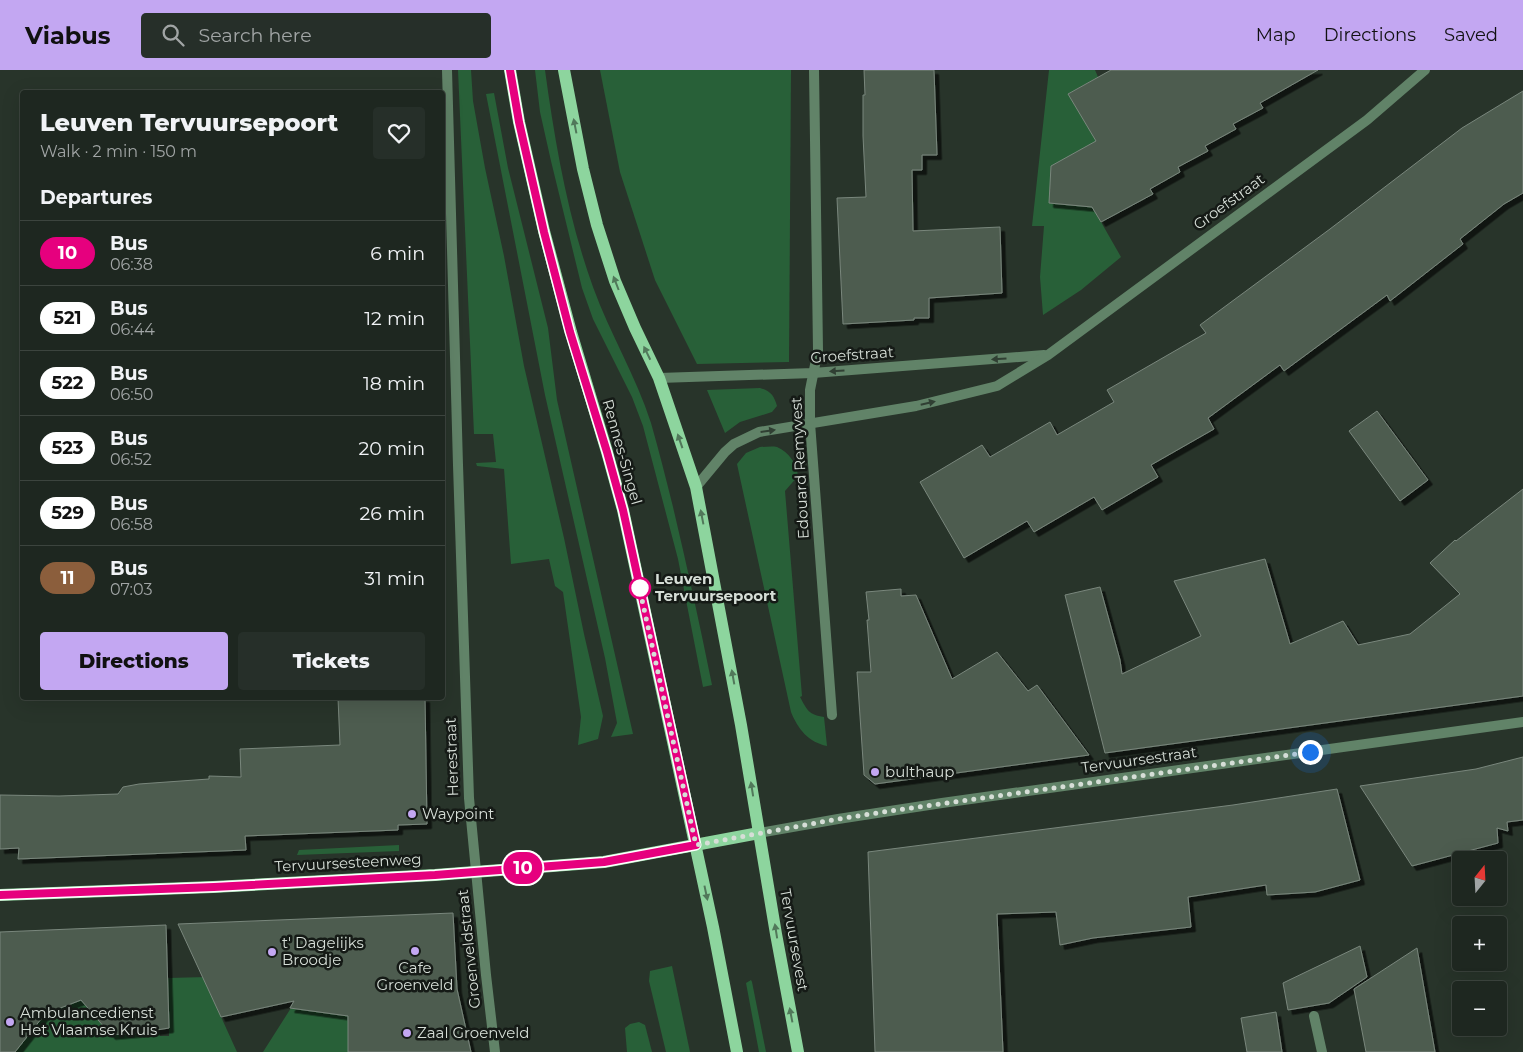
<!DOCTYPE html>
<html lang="en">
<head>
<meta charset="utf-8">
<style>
  body { margin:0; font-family:Montserrat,sans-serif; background:#262f29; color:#f1f3f6; height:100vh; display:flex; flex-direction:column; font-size:19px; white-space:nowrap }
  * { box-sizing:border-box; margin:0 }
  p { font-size:16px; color:#a1a5a5 }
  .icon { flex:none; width:28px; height:28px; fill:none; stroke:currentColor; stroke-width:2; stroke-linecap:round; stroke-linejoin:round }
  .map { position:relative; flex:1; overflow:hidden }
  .side { position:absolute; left:20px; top:20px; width:425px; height:610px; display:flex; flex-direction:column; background:#1e2720; border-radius:5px; box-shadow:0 5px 20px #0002,0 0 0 1px #3c443e }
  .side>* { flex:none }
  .badge { padding:0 10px; border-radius:16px; font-size:18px; line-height:32px }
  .needle { width:32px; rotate:18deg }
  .buttons { position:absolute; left:1452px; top:781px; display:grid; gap:10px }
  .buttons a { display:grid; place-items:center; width:55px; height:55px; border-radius:5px; background:#1e2720; box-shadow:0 5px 20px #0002,0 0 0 1px #3c443e; font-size:25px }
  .you { position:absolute; width:25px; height:25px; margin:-12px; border:4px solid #fff; border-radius:50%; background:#1a73e8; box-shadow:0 0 0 8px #1a73e833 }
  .map>.badge { position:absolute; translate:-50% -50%; box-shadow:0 0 0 2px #fff }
  h2 { padding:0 20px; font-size:19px; line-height:45px }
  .round { display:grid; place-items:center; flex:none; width:52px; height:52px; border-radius:5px; background:#262f29 }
  .headline { display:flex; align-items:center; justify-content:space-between; height:85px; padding:0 20px }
  h1 { font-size:24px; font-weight:800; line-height:38px }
  .button { display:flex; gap:10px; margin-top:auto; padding:10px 20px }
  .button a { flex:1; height:58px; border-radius:5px; background:#c3a7f2; color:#111; font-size:20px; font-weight:800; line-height:58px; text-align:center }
  .button a+a { background:#262f29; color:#f1f3f6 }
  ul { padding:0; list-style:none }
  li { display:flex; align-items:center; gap:15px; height:65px; padding:0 20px; border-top:1px solid #3c443e }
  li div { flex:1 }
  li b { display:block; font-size:19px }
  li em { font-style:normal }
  li .badge { min-width:55px; font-weight:700; text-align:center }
  header { display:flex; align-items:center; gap:30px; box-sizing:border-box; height:70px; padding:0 25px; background:#c3a7f2; color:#111 }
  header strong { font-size:24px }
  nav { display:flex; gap:28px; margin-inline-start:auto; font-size:18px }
  .search { width:350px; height:45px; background:#262f29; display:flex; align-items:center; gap:12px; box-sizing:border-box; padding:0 18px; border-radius:5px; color:#a1a5a5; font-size:19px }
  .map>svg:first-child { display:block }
</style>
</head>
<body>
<header>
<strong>Viabus</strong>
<div class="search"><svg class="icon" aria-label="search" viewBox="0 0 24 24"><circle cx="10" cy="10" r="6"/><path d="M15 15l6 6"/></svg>Search here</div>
<nav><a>Map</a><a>Directions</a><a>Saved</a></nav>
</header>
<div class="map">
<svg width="1523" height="982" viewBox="0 0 1523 982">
  <defs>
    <filter id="shadow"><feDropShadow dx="4.5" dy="4.5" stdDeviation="0" flood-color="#0009"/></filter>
  </defs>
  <rect width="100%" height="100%" fill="#28342a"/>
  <g fill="#286038">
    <polygon points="458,0 471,0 473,31 485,98 504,186 524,296 564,468 584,564 603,646 598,669 578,675 581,647 563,522 555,516 549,489 511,494 504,399 477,396 476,393 496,392 493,364 474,364"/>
    <path d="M535,0h10c10,73 23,148 48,217 17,47 43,89 58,136 8,28 15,56 22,84 14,59 27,118 39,178l-9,2 -25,-128 -35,-133 -11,-29 -39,-78 -11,-31 -31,-127 -11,-49z"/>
    <polygon points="600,0 791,0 789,292 697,294 655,210 620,102"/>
    <polygon points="1049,0 1095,0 1098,7 1068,24 1076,36 1105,19 1099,87 1091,74 1071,85 1079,98 1093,138 1121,187 1081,220 1043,245 1040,207 1044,156 1032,156"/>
    <polygon points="494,23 508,98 548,258 557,330 633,664 611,667 617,653 605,588 545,325 486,24"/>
    <path d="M760,318c11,3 14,8 17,18l-5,6 -32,10 -15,11 -18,-43z"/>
    <path d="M760,377c5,0 12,-1 17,0 12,5 20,17 21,29l-13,15 17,205 -2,1c7,13 9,18 24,20l3,29c-19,-4 -29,-17 -36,-34l-54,-248 9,-11z"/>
    <polygon points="399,775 399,781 297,785 299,780"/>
    <polygon points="672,896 690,982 666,982 649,911 650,901"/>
    <polygon points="207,907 207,916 237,982 15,982 31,961 0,933 0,916 50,930 59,939 81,930 94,945 113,930 140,962 159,961 160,966 169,966 168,908"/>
    <polygon points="751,910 752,912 766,982 759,982 746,913"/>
    <polygon points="291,938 348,946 348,979 358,982 263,982"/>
    <polygon points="639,952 645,955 652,982 627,982 625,958 630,954"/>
  </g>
  <g fill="#4e5b50" stroke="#79877c" filter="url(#shadow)">
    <polygon points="864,0 934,0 937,85 922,85 922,100 912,100 913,161 1000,157 1002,223 929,228 929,248 914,248 914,250 843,254 837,128 866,127 863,66 863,25 865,25"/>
    <polygon points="1111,0 1318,0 1260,33 1263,38 1233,54 1236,59 1205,76 1208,81 1178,97 1180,102 1150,119 1153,124 1101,152 1092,137 1049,133 1051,96 1096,71 1068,24"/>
    <polygon points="1523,21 1523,123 1504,134 1460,169 1463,174 1390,231 1387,225 1284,301 1280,295 1208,348 1214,359 1151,395 1158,407 1102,440 1094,427 1034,462 1027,451 964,488 920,412 982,375 990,387 1050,352 1057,365 1114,332 1107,320 1206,263 1200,255 1330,159 1462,58"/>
    <polygon points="1377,341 1428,410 1400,431 1349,361"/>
    <polygon points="1523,419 1523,626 1105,683 1065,525 1100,517 1120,590 1122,604 1201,566 1174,511 1265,489 1290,574 1343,551 1358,575 1410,564 1460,524 1430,493 1455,470 1456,471"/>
    <polygon points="901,519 901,526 916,525 952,609 997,582 1028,621 1037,615 1089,685 875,714 864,705 857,602 871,602 867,550 869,550 866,522"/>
    <polygon points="338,628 425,628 427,754 398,755 398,760 245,766 246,780 18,789 19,778 0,779 0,725 59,726 118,724 123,717 139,714 209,709 209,706 241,707 240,679 340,675"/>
    <polygon points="1523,687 1523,750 1507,752 1508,761 1497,758 1498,773 1412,796 1360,716 1476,699"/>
    <polygon points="1337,719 1360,810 1315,822 1267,825 1266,815 1188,827 1191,857 1093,868 1060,875 1056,842 997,844 1003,982 875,982 868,782 1233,735"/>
    <polygon points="453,843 457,919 471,982 348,982 348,946 290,938 294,931 221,947 178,854"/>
    <polygon points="166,855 169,958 144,962 111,965 81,930 45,944 15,982 0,982 0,862"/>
    <polygon points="1360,876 1367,907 1329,933 1288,940 1283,913"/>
    <polygon points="1417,878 1435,982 1366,982 1354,919"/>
    <polygon points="1276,942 1282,982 1247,982 1241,948"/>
  </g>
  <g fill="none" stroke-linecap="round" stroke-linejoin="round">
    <g stroke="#618368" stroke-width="10">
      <polyline points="447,0 458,395 469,728 486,905 495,982"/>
      <polyline points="814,0 818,280 810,320 810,353 832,645"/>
      <polyline points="659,308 813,303 1044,285"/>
      <polyline points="696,417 725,382 734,374 759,362 916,336 997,316 1048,285 1367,50 1425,0"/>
      <polyline points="1314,946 1322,982"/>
    </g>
    <polyline stroke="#618368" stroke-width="10" points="759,763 838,749 942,733 1523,652"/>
    <g stroke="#8dd59e" stroke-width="12">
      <polyline points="510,0 519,52 544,161 571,262 607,382 623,440 713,857 737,982"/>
      <polyline points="564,0 583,99 597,155 615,211 635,258 659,308 696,417 741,655 776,864 798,982"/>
      <polyline points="0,825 213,817 435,805 604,792 759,763"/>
    </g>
  </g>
  <defs><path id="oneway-solid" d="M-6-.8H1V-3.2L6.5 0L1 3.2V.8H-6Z" transform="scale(1.25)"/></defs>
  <g fill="#51785a">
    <use href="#oneway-solid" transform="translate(575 56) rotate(-101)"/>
    <use href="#oneway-solid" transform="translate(616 213) rotate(-111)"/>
    <use href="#oneway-solid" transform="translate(647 283) rotate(-116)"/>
    <use href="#oneway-solid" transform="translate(680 371) rotate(-109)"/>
    <use href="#oneway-solid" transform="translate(702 447) rotate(-101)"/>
    <use href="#oneway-solid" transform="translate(733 607) rotate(-100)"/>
    <use href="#oneway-solid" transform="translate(752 719) rotate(-99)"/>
    <use href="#oneway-solid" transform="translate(706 823) rotate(78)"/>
    <use href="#oneway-solid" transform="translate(776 861) rotate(-99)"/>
    <use href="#oneway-solid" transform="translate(791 945) rotate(-101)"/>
  </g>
  <g fill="#303f33">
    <use href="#oneway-solid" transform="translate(999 289) rotate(176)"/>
    <use href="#oneway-solid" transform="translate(837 301) rotate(176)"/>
    <use href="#oneway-solid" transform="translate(928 333) rotate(-13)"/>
    <use href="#oneway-solid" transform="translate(768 361) rotate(-8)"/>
  </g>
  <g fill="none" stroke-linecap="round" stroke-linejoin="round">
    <g stroke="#fff" stroke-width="11">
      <polyline id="line" points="0,825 214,817 435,805 604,792 696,775 623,440 607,382 570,262 544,162 519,52 510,0"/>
    </g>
    <use href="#line" stroke="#e6007e" stroke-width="8"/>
    <polyline stroke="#d6ded7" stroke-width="5" stroke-dasharray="0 9" points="640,518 639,516 696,775 838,749 890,741 1310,682"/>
  </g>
  <circle fill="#fff" stroke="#e6007e" stroke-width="2.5" cx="640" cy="518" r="10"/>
  <g fill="#c3a7f2" stroke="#151a16" stroke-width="2">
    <circle cx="875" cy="702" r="5"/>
    <circle cx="412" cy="744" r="5"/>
    <circle cx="415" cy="881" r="5"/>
    <circle cx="272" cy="882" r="5"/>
    <circle cx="10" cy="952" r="5"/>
    <circle cx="407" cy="963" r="5"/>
  </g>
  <g text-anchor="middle" stroke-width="5" stroke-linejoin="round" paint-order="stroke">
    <g font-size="15" fill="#d6ded7" stroke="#151a16">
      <text transform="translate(1229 132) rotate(-36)" y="5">Groefstraat</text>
      <text transform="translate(852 285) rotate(-4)" y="5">Groefstraat</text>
      <text transform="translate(622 382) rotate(74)" y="5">Rennes-Singel</text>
      <text transform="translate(800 398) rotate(-93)" y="5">Edouard Remyvest</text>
      <text transform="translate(452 687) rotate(-92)" y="5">Herestraat</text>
      <text transform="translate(1139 690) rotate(-8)" y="5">Tervuursestraat</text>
      <text transform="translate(348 793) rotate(-3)" y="5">Tervuursesteenweg</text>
      <text transform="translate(794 870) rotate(80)" y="5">Tervuursevest</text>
      <text transform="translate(469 879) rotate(-96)" y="5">Groenveldstraat</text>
    </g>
    <g font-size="15" font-weight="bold" fill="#d6ded7" stroke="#151a16" text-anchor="start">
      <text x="655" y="514">Leuven<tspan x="655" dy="17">Tervuursepoort</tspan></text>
    </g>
    <g font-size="15" fill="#d6ded7" stroke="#151a16" text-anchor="start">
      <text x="885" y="707">bulthaup</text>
      <text x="422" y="749">Waypoint</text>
      <text x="282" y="878">t' Dagelijks<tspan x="282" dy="17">Broodje</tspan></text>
      <text x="415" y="903" text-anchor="middle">Cafe<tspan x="415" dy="17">Groenveld</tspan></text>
      <text x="20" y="948">Ambulancedienst<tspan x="20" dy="17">Het Vlaamse Kruis</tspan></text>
      <text x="417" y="968">Zaal Groenveld</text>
    </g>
  </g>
</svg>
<div class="buttons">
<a><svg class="needle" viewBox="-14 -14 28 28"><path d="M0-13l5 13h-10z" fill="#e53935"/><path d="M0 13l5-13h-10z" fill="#a1a5a5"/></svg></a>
<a>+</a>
<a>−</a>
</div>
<div class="you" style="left:1310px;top:682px"></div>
<b class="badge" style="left:523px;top:798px;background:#e6007e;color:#fff">10</b>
<section class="side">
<div class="headline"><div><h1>Leuven Tervuursepoort</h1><p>Walk · 2 min · 150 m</p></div><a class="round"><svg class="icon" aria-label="heart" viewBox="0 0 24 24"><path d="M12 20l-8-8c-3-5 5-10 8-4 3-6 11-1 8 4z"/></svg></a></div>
<h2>Departures</h2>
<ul>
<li><span class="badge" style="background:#e6007e;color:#fff">10</span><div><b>Bus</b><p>06:38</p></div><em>6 min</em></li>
<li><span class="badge" style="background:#fff;color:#111">521</span><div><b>Bus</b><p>06:44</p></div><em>12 min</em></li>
<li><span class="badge" style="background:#fff;color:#111">522</span><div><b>Bus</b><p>06:50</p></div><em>18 min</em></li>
<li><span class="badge" style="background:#fff;color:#111">523</span><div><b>Bus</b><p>06:52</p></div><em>20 min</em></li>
<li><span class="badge" style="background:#fff;color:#111">529</span><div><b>Bus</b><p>06:58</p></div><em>26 min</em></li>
<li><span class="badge" style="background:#8b5e3c;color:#fff">11</span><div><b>Bus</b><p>07:03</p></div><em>31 min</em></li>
</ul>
<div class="button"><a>Directions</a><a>Tickets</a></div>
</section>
</div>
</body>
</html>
